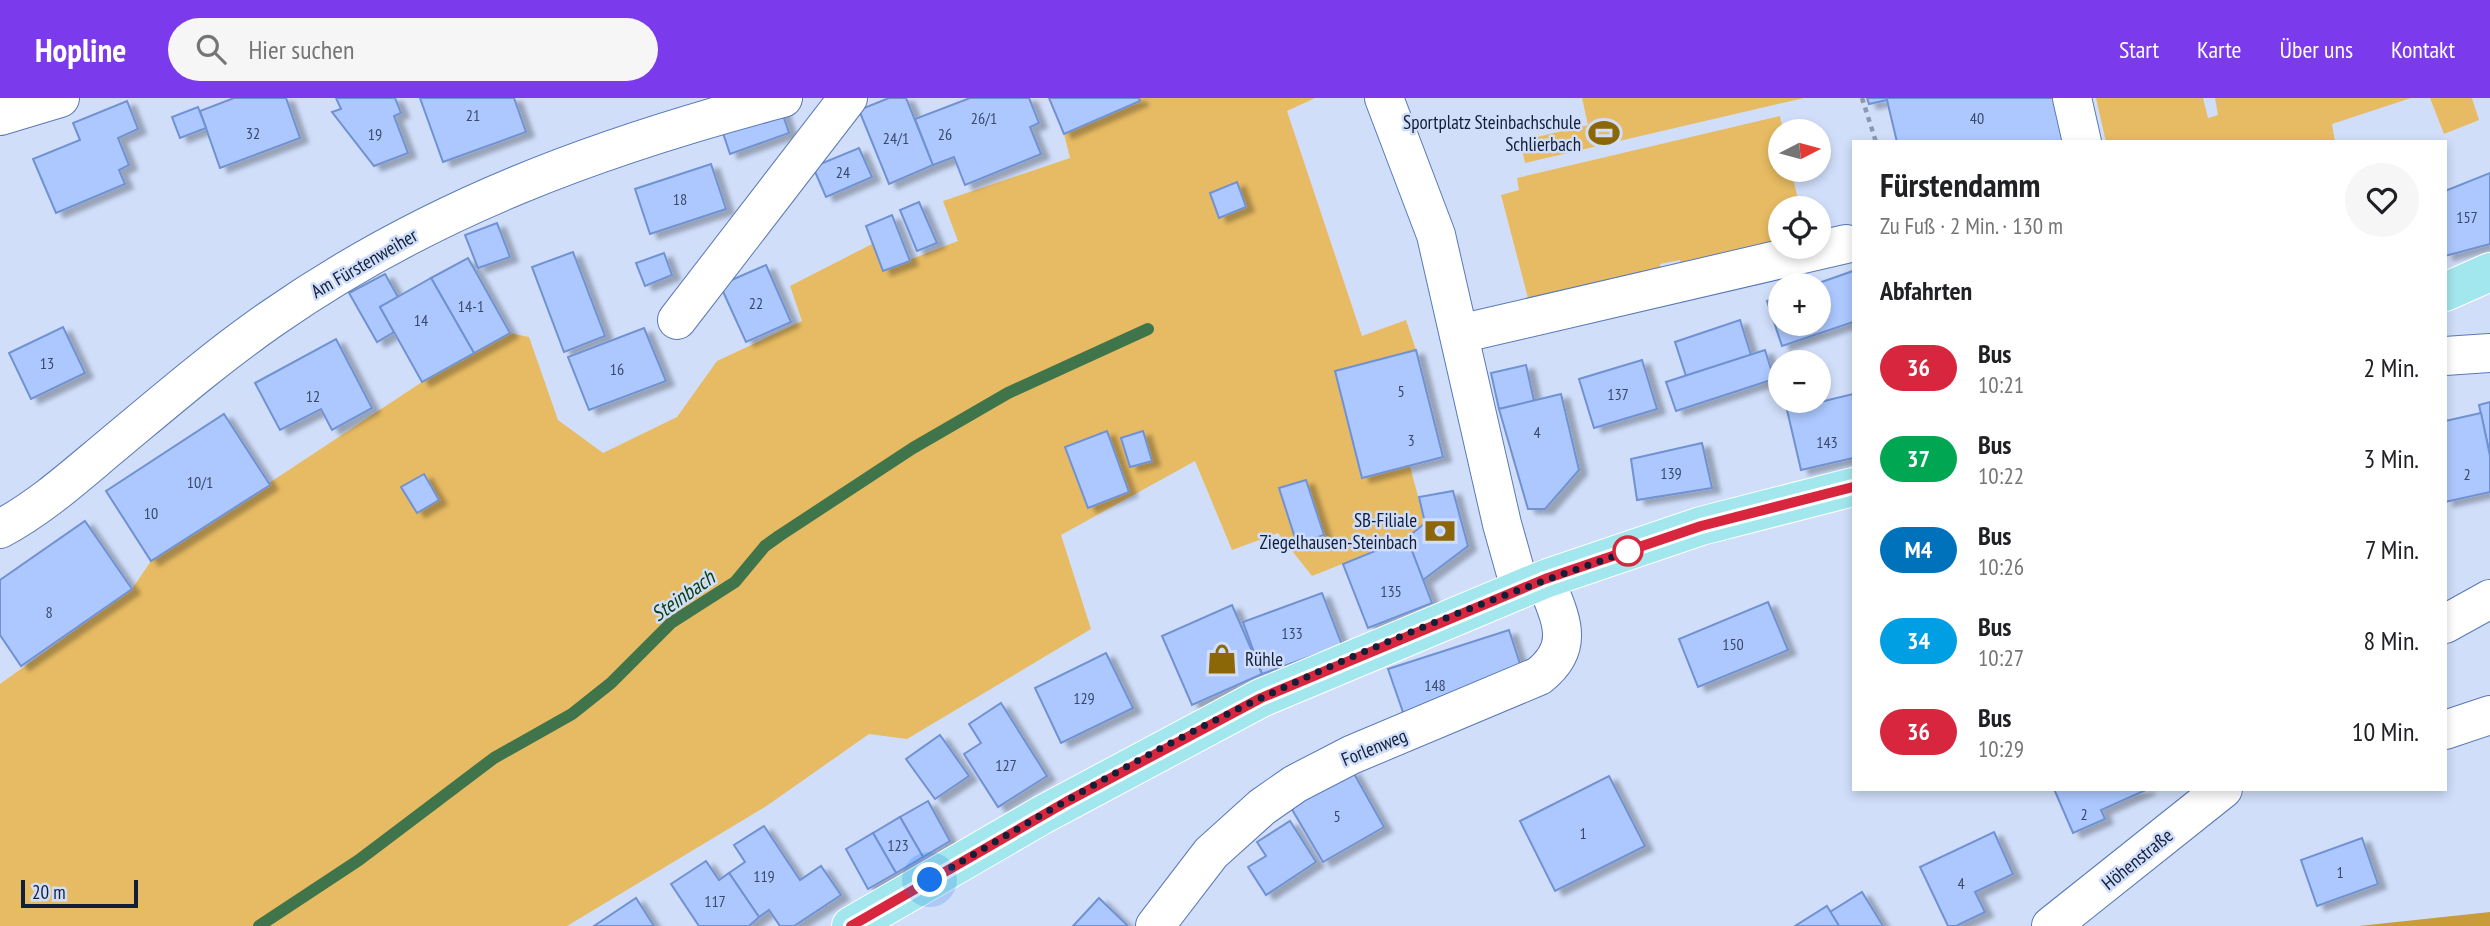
<!DOCTYPE html>
<html lang="de">
<head>
<meta charset="utf-8">
<style>
  body { margin:0; font-family:"PT Sans Narrow",sans-serif; background:#f6f6f6; color:#202124; height:100vh; display:flex; flex-direction:column; font-size:26px; white-space:nowrap }
  * { box-sizing:border-box; margin:0 }
  p { font-size:23px; color:#757577 }
  .icon { flex:none; width:38px; height:38px; fill:none; stroke:currentColor; stroke-width:2; stroke-linecap:round; stroke-linejoin:round }
  .map { position:relative; flex:1; overflow:hidden }
  .panel { position:absolute; left:1852px; top:42px; width:595px; height:651px; display:flex; flex-direction:column; background:#fff; border-radius:0px; box-shadow:0 4px 10px #0003 }
  .panel>* { flex:none }
  .badge { padding:0 14px; border-radius:23px; font-size:24px; line-height:46px }
  .needle { width:46px; rotate:84deg }
  .tools { position:absolute; left:1768px; top:21px; display:grid; gap:14px }
  .tools a { display:grid; place-items:center; width:63px; height:63px; border-radius:50%; background:#fff; box-shadow:0 4px 10px #0003; font-size:35px }
  .scale { position:absolute; left:21px; bottom:18px; width:117px; box-sizing:border-box; padding-left:7px; border:4px solid #131f39; border-top:0; font-size:19px; line-height:24px; white-space:nowrap; color:#131f39; -webkit-text-stroke:5px #d0defa; paint-order:stroke }
  .you { position:absolute; width:35px; height:35px; margin:-18px; border:5px solid #fff; border-radius:50%; background:#1a73e8; box-shadow:0 0 0 10px #1a73e833 }
  .map>.badge { position:absolute; translate:-50% -50%; box-shadow:0 0 0 4px #fff }
  h2 { padding:0 28px; font-size:26px; line-height:63px }
  .round { display:grid; place-items:center; flex:none; width:74px; height:74px; border-radius:37px; background:#f6f6f6 }
  .head { display:flex; align-items:center; justify-content:space-between; height:119px; padding:0 28px }
  h1 { font-size:33px; font-weight:700; line-height:52px }
  ul { padding:0; list-style:none }
  li { display:flex; align-items:center; gap:21px; height:91px; padding:0 28px }
  li div { flex:1 }
  li b { display:block; font-size:26px }
  li em { font-style:normal }
  li .badge { min-width:77px; font-weight:700; text-align:center }
  header { display:flex; align-items:center; gap:42px; box-sizing:border-box; height:98px; padding:0 35px; background:#7c3aed; color:#fff }
  header strong { font-size:33px }
  nav { display:flex; gap:38px; margin-inline-start:auto; font-size:24px }
  .search { width:490px; height:63px; background:#f6f6f6; display:flex; align-items:center; gap:18px; box-sizing:border-box; padding:0 24px; border-radius:38px; color:#757577; font-size:26px }
  .map>svg:first-child { display:block }
</style>
</head>
<body>
<header>
<strong>Hopline</strong>
<div class="search"><svg class="icon" aria-label="search" viewBox="0 0 24 24"><circle cx="10" cy="10" r="6"/><path d="M15 15l6 6"/></svg>Hier suchen</div>
<nav><a>Start</a><a>Karte</a><a>Über uns</a><a>Kontakt</a></nav>
</header>
<div class="map">
<svg width="2490" height="828" viewBox="0 0 2490 828">
  <defs>
    <filter id="shadow"><feDropShadow dx="8" dy="4.5" stdDeviation="2" flood-color="#0004"/></filter>
  </defs>
  <rect width="100%" height="100%" fill="#d0defa"/>
  <g fill="#e7bb63">
    <polygon points="1139,0 1315,0 1287,13 1362,238 1406,222 1416,252 1335,273 1362,379 1410,368 1425,425 1407,440 1312,478 1278,435 1232,452 1195,363 1061,437 1091,531 907,641 869,636 765,709 567,828 0,828 0,586 132,491 151,463 422,284 510,235 529,239 558,322 603,355 677,319 717,263 802,223 790,188 872,146 883,172 958,143 943,103 1070,60 1064,36 1140,3"/>
    <polygon points="1582,0 1804,0 1525,65 1520,43 1588,27"/>
    <polygon points="2096,0 2203,0 2208,20 2218,17 2215,0 2411,0 2332,26 2335,44 2106,44"/>
    <polygon points="2430,0 2472,0 2479,22 2444,36"/>
    <polygon points="1780,18 1783,33 1780,33 1780,72 1791,72 1800,110 1780,110 1780,145 1681,167 1680,162 1660,166 1661,171 1528,200 1501,97 1519,92 1517,80"/>
  </g>
  <polygon fill="#c99c39" points="2490,814 2490,828 2359,828"/>
  <g fill="none" stroke-linecap="round" stroke-linejoin="round">
    <polyline stroke="#40744a" stroke-width="12" points="259,828 359,762 494,660 572,616 611,585 671,525 735,484 765,448 779,438 913,350 1008,295 1148,231"/>
  </g>
  <g fill="#acc8ff" stroke="#7091d2" stroke-width="2" filter="url(#shadow)">
    <polygon points="234,0 286,0 300,40 220,70 200,13"/>
    <polygon points="336,0 395,0 401,15 394,18 408,55 374,68 332,14 341,11"/>
    <polygon points="420,0 514,0 526,34 443,64"/>
    <polygon points="889,0 906,0 933,67 889,86 859,12"/>
    <polygon points="970,0 1029,0 1039,25 1030,29 1041,56 965,87 954,59 933,67 915,21"/>
    <polygon points="1049,0 1139,0 1140,3 1064,36"/>
    <polygon points="1867,0 2058,0 2063,44 1897,44 1887,2 1869,6"/>
    <polygon points="127,3 138,31 118,40 129,67 119,72 125,86 56,115 33,61 80,42 73,25"/>
    <polygon points="780,8 789,35 730,56 721,29"/>
    <polygon points="198,9 206,30 180,40 172,19"/>
    <polygon points="859,50 872,79 826,99 813,69"/>
    <polygon points="711,66 726,111 650,136 635,91"/>
    <polygon points="2490,75 2490,146 2445,158 2445,93"/>
    <polygon points="1237,84 1246,109 1219,120 1210,95"/>
    <polygon points="919,104 937,145 917,153 900,112"/>
    <polygon points="892,117 910,163 883,173 866,128"/>
    <polygon points="497,125 510,159 478,170 465,137"/>
    <polygon points="573,154 605,238 564,254 532,169"/>
    <polygon points="664,155 672,177 645,188 636,165"/>
    <polygon points="468,160 510,235 474,255 431,180"/>
    <polygon points="766,167 791,224 746,244 720,187"/>
    <polygon points="1853,173 1853,224 1782,248 1767,203 1780,199 1780,226 1818,226 1818,187 1813,187"/>
    <polygon points="385,176 398,199 380,209 394,234 377,244 349,195"/>
    <polygon points="431,180 474,255 422,284 380,209"/>
    <polygon points="1740,222 1751,257 1686,278 1675,244"/>
    <polygon points="63,229 85,275 31,301 9,255"/>
    <polygon points="644,230 666,283 589,312 568,259"/>
    <polygon points="336,241 372,310 332,332 321,311 280,332 255,285"/>
    <polygon points="1416,252 1443,359 1362,380 1335,273"/>
    <polygon points="1765,252 1774,281 1676,313 1666,284"/>
    <polygon points="1642,262 1657,311 1594,330 1579,281"/>
    <polygon points="1526,267 1534,303 1499,311 1491,275"/>
    <polygon points="1561,296 1579,372 1545,411 1528,411 1499,311"/>
    <polygon points="1853,296 1853,360 1801,372 1787,312"/>
    <polygon points="2490,304 2490,358 2479,307"/>
    <polygon points="2481,315 2490,358 2490,394 2445,404 2445,323"/>
    <polygon points="224,316 270,387 151,463 106,393"/>
    <polygon points="1107,333 1129,394 1088,410 1065,349"/>
    <polygon points="1143,333 1152,363 1130,369 1121,340"/>
    <polygon points="1702,345 1712,390 1637,402 1631,361"/>
    <polygon points="424,376 439,402 417,415 401,389"/>
    <polygon points="1306,382 1324,437 1297,446 1279,390"/>
    <polygon points="1453,393 1468,448 1423,482 1407,440 1425,425 1419,399"/>
    <polygon points="85,423 132,491 21,568 0,537 0,482"/>
    <polygon points="1407,440 1432,505 1368,530 1343,466"/>
    <polygon points="1322,495 1342,547 1262,576 1243,524"/>
    <polygon points="1768,504 1788,552 1698,589 1679,541"/>
    <polygon points="1232,507 1262,576 1192,607 1162,538"/>
    <polygon points="1509,532 1522,572 1405,620 1388,571"/>
    <polygon points="1106,555 1133,610 1061,645 1035,590"/>
    <polygon points="1001,605 1047,678 998,709 964,656 981,645 969,626"/>
    <polygon points="940,637 969,678 935,701 906,661"/>
    <polygon points="1352,672 1384,729 1323,764 1290,708"/>
    <polygon points="1609,678 1645,748 1555,793 1520,723"/>
    <polygon points="2054,691 2148,691 2101,712 2105,721 2073,735"/>
    <polygon points="928,703 950,743 923,759 900,719"/>
    <polygon points="900,719 923,759 896,775 873,735"/>
    <polygon points="1290,723 1316,764 1266,797 1248,769 1266,758 1257,744"/>
    <polygon points="764,728 800,782 821,768 841,797 794,828 780,828 769,812 759,819 729,775 745,764 734,747"/>
    <polygon points="1994,734 2013,776 1975,794 1985,814 1956,828 1948,828 1920,769"/>
    <polygon points="873,735 896,775 868,791 846,751"/>
    <polygon points="2362,740 2378,786 2317,808 2301,762"/>
    <polygon points="706,763 719,782 729,775 759,819 749,828 699,828 671,786"/>
    <polygon points="1862,794 1883,828 1839,828 1830,814"/>
    <polygon points="636,800 654,828 594,828"/>
    <polygon points="1099,800 1128,828 1073,828"/>
    <polygon points="1827,808 1839,828 1795,828"/>
  </g>
  <g fill="none" stroke-linecap="round" stroke-linejoin="round">
    <g stroke="#5979b7" stroke-width="40">
      <g id="minor">
        <polyline points="1384,0 1436,137 1502,426 1520,490"/>
        <polyline points="2072,0 2082,44"/>
        <polyline points="0,18 60,0"/>
        <polyline points="677,222 848,0"/>
        <polyline points="1459,236 1846,146"/>
        <polyline points="2445,258 2490,255"/>
        <path d="M0,431c41,-22 74,-52 110,-82 53,-44 105,-89 161,-128 159,-111 327,-172 512,-221"/>
        <polyline points="2445,526 2490,501"/>
        <polyline points="2445,632 2490,617"/>
        <path d="M1155,828l56,-73 51,-46 33,-23 56,-29 188,-79c38,-30 21,-58 6,-97"/>
        <polyline points="2051,828 2223,691"/>
      </g>
    </g>
    <g stroke="#fff" stroke-width="40">
      <g id="major">
        <polyline points="2445,194 2490,174"/>
        <polyline points="851,828 1042,717 1261,600 1545,481 1701,428 1853,389"/>
      </g>
    </g>
    <polyline stroke="#8a98b3" stroke-width="4.5" stroke-dasharray="5 5" stroke-linecap="butt" points="1862,0 1876,44"/>
    <use href="#minor" stroke="#fff" stroke-width="38"/>
    <use href="#major" stroke="#a2e7ed" stroke-width="38"/>
  </g>
  <g fill="none" stroke-linecap="round" stroke-linejoin="round">
    <g stroke="#fff" stroke-width="16">
      <polyline id="line" points="851,828 1066,704 1261,600 1545,481 1701,428 1853,389"/>
    </g>
    <use href="#line" stroke="#d7263d" stroke-width="10"/>
    <path stroke="#131f39" stroke-width="7" stroke-dasharray="0 12.6" d="M930,782c108,-63 216,-128 329,-181 121,-57 247,-107 374,-149l-5,1"/>
  </g>
  <defs>
    <g id="stadium-bare" transform="scale(2.415)"><path d="M0-5a6.5 5 0 1 0 0 10a6.5 5 0 1 0 0-10ZM-3.5-1.8h7v3.6h-7Z" fill="#8c6708" stroke="#d0defa" stroke-width="2.5" paint-order="stroke"/></g>
    <g id="bank-bare" transform="scale(2.415)"><path d="M-6-4H6V4H-6ZM0-2.3a2.3 2.3 0 1 0 0 4.6a2.3 2.3 0 1 0 0-4.6Z" fill="#8c6708" stroke="#d0defa" stroke-width="2.5" paint-order="stroke"/></g>
    <g id="shop-bare" transform="scale(2.415)"><path d="M-5-2.5h2.3a2.7 3.5 0 0 1 5.4 0H5L5.5 6h-11ZM-1.5-2.5h3a1.5 2.3 0 0 0-3 0Z" fill="#8c6708" stroke="#d0defa" stroke-width="2.5" paint-order="stroke"/></g>
  </defs>
  <g fill-rule="evenodd">
    <use href="#stadium-bare" x="1604" y="35"/>
    <use href="#bank-bare" x="1440" y="433"/>
    <use href="#shop-bare" x="1222" y="561"/>
  </g>
  <circle fill="#fff" stroke="#d7263d" stroke-width="3.5" cx="1628" cy="453" r="14"/>
  <g text-anchor="middle" stroke-width="5" stroke-linejoin="round" paint-order="stroke">
    <g font-size="16" fill="#39496a">
      <text x="473" y="23">21</text>
      <text x="984" y="26">26/1</text>
      <text x="1977" y="26">40</text>
      <text x="253" y="41">32</text>
      <text x="375" y="42">19</text>
      <text x="945" y="42">26</text>
      <text x="896" y="46">24/1</text>
      <text x="843" y="80">24</text>
      <text x="680" y="107">18</text>
      <text x="2467" y="125">157</text>
      <text x="756" y="211">22</text>
      <text x="471" y="214">14-1</text>
      <text x="421" y="228">14</text>
      <text x="47" y="271">13</text>
      <text x="617" y="277">16</text>
      <text x="1401" y="299">5</text>
      <text x="1618" y="302">137</text>
      <text x="313" y="304">12</text>
      <text x="1537" y="340">4</text>
      <text x="1411" y="348">3</text>
      <text x="1827" y="350">143</text>
      <text x="1671" y="381">139</text>
      <text x="2467" y="382">2</text>
      <text x="200" y="390">10/1</text>
      <text x="151" y="421">10</text>
      <text x="1391" y="499">135</text>
      <text x="49" y="520">8</text>
      <text x="1292" y="541">133</text>
      <text x="1733" y="552">150</text>
      <text x="1435" y="593">148</text>
      <text x="1084" y="606">129</text>
      <text x="1006" y="673">127</text>
      <text x="2084" y="722">2</text>
      <text x="1337" y="724">5</text>
      <text x="1583" y="741">1</text>
      <text x="898" y="753">123</text>
      <text x="2340" y="780">1</text>
      <text x="764" y="784">119</text>
      <text x="1961" y="791">4</text>
      <text x="715" y="809">117</text>
    </g>
    <g font-size="19" fill="#131f39" stroke="#d0defa" text-anchor="end">
      <text x="1581" y="31">Sportplatz Steinbachschule<tspan x="1581" dy="22">Schlierbach</tspan></text>
      <text x="1417" y="429">SB-Filiale<tspan x="1417" dy="22">Ziegelhausen-Steinbach</tspan></text>
      <text x="1245" y="568" text-anchor="start">Rühle</text>
    </g>
    <g font-size="19" fill="#131f39" stroke="#d0defa">
      <text transform="translate(364 165) rotate(-30)" y="7">Am Fürstenweiher</text>
      <text transform="translate(1374 649) rotate(-22)" y="7">Forlenweg</text>
      <text transform="translate(2137 761) rotate(-39)" y="7">Höhenstraße</text>
    </g>
    <g font-size="21" font-style="italic" fill="#0f4110" stroke="#d0defa">
      <text transform="translate(683 498) rotate(-35)" y="7">Steinbach</text>
    </g>
  </g>
</svg>
<div class="tools">
<a><svg class="needle" viewBox="-14 -14 28 28"><path d="M0-13l5 13h-10z" fill="#e53935"/><path d="M0 13l5-13h-10z" fill="#757577"/></svg></a>
<a><svg class="icon" aria-label="locate" viewBox="0 0 24 24"><circle cx="12" cy="12" r="6"/><path d="M12 2v4M12 18v4M2 12h4M18 12h4"/></svg></a>
<a>+</a>
<a>−</a>
</div>
<div class="scale">20 m</div>
<div class="you" style="left:930px;top:782px"></div>
<section class="panel">
<div class="head"><div><h1>Fürstendamm</h1><p>Zu Fuß · 2 Min. · 130 m</p></div><a class="round"><svg class="icon" aria-label="heart" viewBox="0 0 24 24"><path d="M12 20l-8-8c-3-5 5-10 8-4 3-6 11-1 8 4z"/></svg></a></div>
<h2>Abfahrten</h2>
<ul>
<li><span class="badge" style="background:#d7263d;color:#fff">36</span><div><b>Bus</b><p>10:21</p></div><em>2 Min.</em></li>
<li><span class="badge" style="background:#00a651;color:#fff">37</span><div><b>Bus</b><p>10:22</p></div><em>3 Min.</em></li>
<li><span class="badge" style="background:#0072bc;color:#fff">M4</span><div><b>Bus</b><p>10:26</p></div><em>7 Min.</em></li>
<li><span class="badge" style="background:#009ee2;color:#fff">34</span><div><b>Bus</b><p>10:27</p></div><em>8 Min.</em></li>
<li><span class="badge" style="background:#d7263d;color:#fff">36</span><div><b>Bus</b><p>10:29</p></div><em>10 Min.</em></li>
</ul>
</section>
</div>
</body>
</html>
